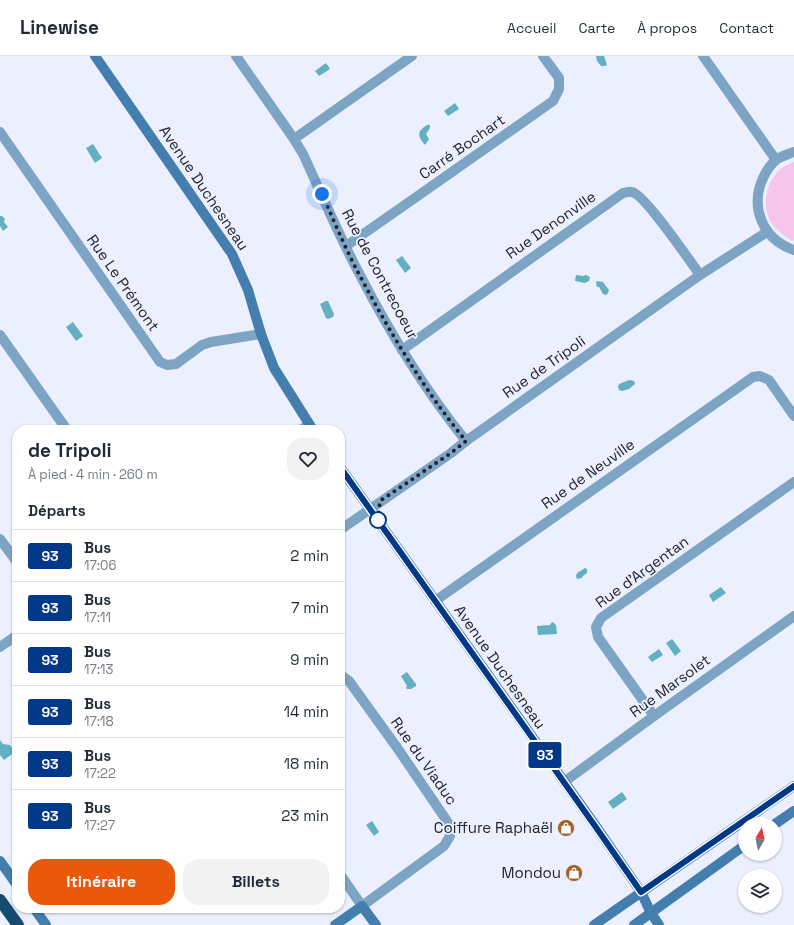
<!DOCTYPE html>
<html lang="fr">
<head>
<meta charset="utf-8">
<style>
  body { margin:0; font-family:"Space Grotesk",sans-serif; background:#f2f2f3; color:#1f2937; height:100vh; display:flex; flex-direction:column; font-size:15px; white-space:nowrap }
  * { box-sizing:border-box; margin:0 }
  p { font-size:13px; color:#747a83 }
  .icon { flex:none; width:22px; height:22px; fill:none; stroke:currentColor; stroke-width:2; stroke-linecap:round; stroke-linejoin:round }
  .map { position:relative; flex:1; overflow:hidden }
  .sheet { position:absolute; left:12px; top:369px; width:333px; height:488px; display:flex; flex-direction:column; background:#fff; border-radius:16px; box-shadow:0 1px 3px #0004 }
  .sheet>* { flex:none }
  .badge { padding:0 8px; border-radius:3px; font-size:14px; line-height:26px }
  .needle { width:26px; rotate:9deg }
  .tools { position:absolute; left:738px; top:761px; display:grid; gap:8px }
  .tools a { display:grid; place-items:center; width:44px; height:44px; border-radius:50%; background:#fff; box-shadow:0 1px 3px #0004; font-size:20px }
  .you { position:absolute; width:20px; height:20px; margin:-10px; border:3px solid #fff; border-radius:50%; background:#1a73e8; box-shadow:0 0 0 6px #1a73e833 }
  .map>.badge { position:absolute; translate:-50% -50%; box-shadow:0 0 0 2px #fff }
  h2 { padding:0 16px; font-size:15px; line-height:36px }
  .round { display:grid; place-items:center; flex:none; width:42px; height:42px; border-radius:16px; background:#f2f2f3 }
  .summary { display:flex; align-items:center; justify-content:space-between; height:68px; padding:0 16px }
  h1 { font-size:19px; font-weight:700; line-height:30px }
  .primary-button { display:flex; gap:8px; margin-top:auto; padding:8px 16px }
  .primary-button a { flex:1; height:46px; border-radius:16px; background:#ea580c; color:#fff; font-size:16px; font-weight:700; line-height:46px; text-align:center }
  .primary-button a+a { background:#f2f2f3; color:#1f2937 }
  ul { padding:0; list-style:none }
  li { display:flex; align-items:center; gap:12px; height:52px; padding:0 16px; border-top:1px solid #e0e1e3 }
  li div { flex:1 }
  li b { display:block; font-size:15px }
  li em { font-style:normal }
  li .badge { min-width:44px; font-weight:700; text-align:center }
  header { display:flex; align-items:center; gap:24px; box-sizing:border-box; height:56px; padding:0 20px; background:#fff; border-bottom:1px solid #e0e1e3 }
  header strong { font-size:19px }
  nav { display:flex; gap:22px; margin-inline-start:auto; font-size:14px }
  .map>svg:first-child { display:block }
</style>
</head>
<body>
<header>
<strong>Linewise</strong>
<nav><a>Accueil</a><a>Carte</a><a>À propos</a><a>Contact</a></nav>
</header>
<div class="map">
<svg width="794" height="869" viewBox="0 0 794 869">
  <rect width="100%" height="100%" fill="#ebeffe"/>
  <path fill="#f6c4ed" d="M794,106v79c-9,-4 -16,-9 -22,-17 -14,-21 -3,-55 22,-62z"/>
  <g fill="#63b0c3">
    <polygon points="596,0 604,0 607,9 604,10 601,10 597,5"/>
    <polygon points="326,7 330,13 319,20 315,15"/>
    <polygon points="455,47 459,53 448,60 444,55"/>
    <path d="M427,69h3v3l-4,6 3,5 -4,6c-7,-9 -9,-13 2,-20z"/>
    <polygon points="93,88 102,102 95,107 86,92"/>
    <polygon points="0,160 2,160 5,163 4,166 8,171 3,175 0,170"/>
    <polygon points="402,200 411,212 405,217 396,204"/>
    <polygon points="576,219 583,220 586,219 590,221 589,225 585,227 575,225"/>
    <polygon points="597,225 603,226 609,234 608,237 606,239 603,238 599,231 597,231 596,227"/>
    <polygon points="326,245 328,245 334,258 333,261 328,263 326,262 320,248"/>
    <polygon points="73,266 83,280 76,285 66,271"/>
    <polygon points="629,324 634,325 635,328 629,333 622,335 619,334 618,331 619,328"/>
    <polygon points="585,512 587,513 587,517 583,520 582,522 577,523 576,520 577,517"/>
    <polygon points="721,531 726,537 713,546 709,539"/>
    <polygon points="553,566 556,569 557,578 538,579 537,570 550,569 551,567"/>
    <polygon points="672,583 681,595 675,600 666,587"/>
    <polygon points="659,593 663,599 652,606 648,601"/>
    <polygon points="407,616 416,628 416,630 411,633 407,633 406,632 407,630 401,620"/>
    <polygon points="0,684 3,688 10,689 15,696 4,704 0,699"/>
    <polygon points="622,736 627,743 613,753 608,746"/>
    <polygon points="372,765 379,776 374,780 366,769"/>
  </g>
  <g fill="none" stroke-linecap="round" stroke-linejoin="round">
    <g stroke="#7ea4c5" stroke-width="10">
      <path d="M236,0l58,83 9,15c19,41 36,82 57,121 30,58 65,115 106,166"/>
      <polyline points="703,0 776,104"/>
      <polyline points="0,76 160,306 167,309 176,308 202,289 211,286 261,278"/>
      <polyline points="294,83 412,0"/>
      <path d="M794,96c-5,2 -12,4 -17,7 -5,4 -10,11 -13,17 -15,30 -2,63 30,74"/>
      <polyline points="346,190 422,137 553,45 559,33 559,22 543,0"/>
      <polyline points="0,279 67,374"/>
      <path d="M402,294l221,-157c2,0 6,-2 9,-1 12,2 58,69 68,83"/>
      <polyline points="301,374 309,368"/>
      <polyline points="340,474 451,397 466,385 700,219 767,176"/>
      <polyline points="0,483 17,506"/>
      <polyline points="435,545 753,321 760,320 769,324 794,360"/>
      <polyline points="0,591 17,579"/>
      <polyline points="340,619 341,619 349,625 398,693 449,768 450,780 444,790 362,850 340,818"/>
      <polyline points="654,660 598,581 596,571 601,562 794,426"/>
      <polyline points="564,726 654,660 794,560"/>
    </g>
    <g stroke="#437eae" stroke-width="10">
      <polyline points="95,0 232,198 248,234 261,278 274,312 313,374"/>
      <polyline points="340,411 595,769 641,836 651,857 659,869"/>
      <polyline points="775,768 794,755"/>
      <polyline points="0,805 17,829"/>
      <polyline points="34,852 46,869"/>
      <polyline points="335,869 362,850 376,869"/>
      <polyline points="594,869 794,730"/>
      <polyline points="634,869 745,789"/>
    </g>
    <polyline stroke="#154b71" stroke-width="12" points="0,844 18,869"/>
  </g>
  <g fill="none" stroke-linecap="round" stroke-linejoin="round">
    <g stroke="#fff" stroke-width="9">
      <polyline id="line" points="340,411 595,770 641,836 794,730"/>
    </g>
    <use href="#line" stroke="#013888" stroke-width="6"/>
    <path stroke="#22242d" stroke-width="4" stroke-dasharray="0 7.2" d="M322,138c12,27 24,56 38,82 31,58 64,114 106,165l-15,12 -71,48 -2,19"/>
  </g>
  <defs>
    <g id="shop-disc" transform="scale(0.9)"><circle r="9.5" fill="#a16328" stroke="#ebeffe"/><path d="M-5-2.5h2.3a2.7 3.5 0 0 1 5.4 0H5L5.5 6h-11ZM-1.5-2.5h3a1.5 2.3 0 0 0-3 0Z" fill="#fff"/></g>
  </defs>
  <g fill-rule="evenodd">
    <use href="#shop-disc" x="566" y="772"/>
    <use href="#shop-disc" x="574" y="817"/>
  </g>
  <circle fill="#fff" stroke="#013888" stroke-width="2" cx="378" cy="464" r="8"/>
  <g text-anchor="middle" stroke-width="3.5" stroke-linejoin="round" paint-order="stroke">
    <g font-size="15" fill="#22242d" stroke="#ebeffe">
      <text transform="translate(462 91) rotate(-35)" y="5">Carré Bochart</text>
      <text transform="translate(204 132) rotate(56)" y="5">Avenue Duchesneau</text>
      <text transform="translate(551 169) rotate(-35)" y="5">Rue Denonville</text>
      <text transform="translate(380 218) rotate(62)" y="5">Rue de Contrecoeur</text>
      <text transform="translate(123 227) rotate(55)" y="5">Rue Le Prémont</text>
      <text transform="translate(544 311) rotate(-35)" y="5">Rue de Tripoli</text>
      <text transform="translate(588 418) rotate(-35)" y="5">Rue de Neuville</text>
      <text transform="translate(642 516) rotate(-36)" y="5">Rue d'Argentan</text>
      <text transform="translate(500 611) rotate(55)" y="5">Avenue Duchesneau</text>
      <text transform="translate(670 630) rotate(-36)" y="5">Rue Marsolet</text>
      <text transform="translate(424 705) rotate(55)" y="5">Rue du Viaduc</text>
    </g>
    <g font-size="15" fill="#22242d" stroke="#ebeffe" text-anchor="end">
      <text x="553" y="777">Coiffure Raphaël</text>
      <text x="561" y="822">Mondou</text>
    </g>
  </g>
</svg>
<div class="tools">
<a><svg class="needle" viewBox="-14 -14 28 28"><path d="M0-13l5 13h-10z" fill="#e53935"/><path d="M0 13l5-13h-10z" fill="#747a83"/></svg></a>
<a><svg class="icon" aria-label="layers" viewBox="0 0 24 24"><path d="M12 4l9 5-9 5-9-5zM3 14l9 5 9-5"/></svg></a>
</div>
<div class="you" style="left:322px;top:138px"></div>
<b class="badge" style="left:545px;top:699px;background:#013888;color:#fff">93</b>
<section class="sheet">
<div class="summary"><div><h1>de Tripoli</h1><p>À pied · 4 min · 260 m</p></div><a class="round"><svg class="icon" aria-label="heart" viewBox="0 0 24 24"><path d="M12 20l-8-8c-3-5 5-10 8-4 3-6 11-1 8 4z"/></svg></a></div>
<h2>Départs</h2>
<ul>
<li><span class="badge" style="background:#013888;color:#fff">93</span><div><b>Bus</b><p>17:06</p></div><em>2 min</em></li>
<li><span class="badge" style="background:#013888;color:#fff">93</span><div><b>Bus</b><p>17:11</p></div><em>7 min</em></li>
<li><span class="badge" style="background:#013888;color:#fff">93</span><div><b>Bus</b><p>17:13</p></div><em>9 min</em></li>
<li><span class="badge" style="background:#013888;color:#fff">93</span><div><b>Bus</b><p>17:18</p></div><em>14 min</em></li>
<li><span class="badge" style="background:#013888;color:#fff">93</span><div><b>Bus</b><p>17:22</p></div><em>18 min</em></li>
<li><span class="badge" style="background:#013888;color:#fff">93</span><div><b>Bus</b><p>17:27</p></div><em>23 min</em></li>
</ul>
<div class="primary-button"><a>Itinéraire</a><a>Billets</a></div>
</section>
</div>
</body>
</html>
